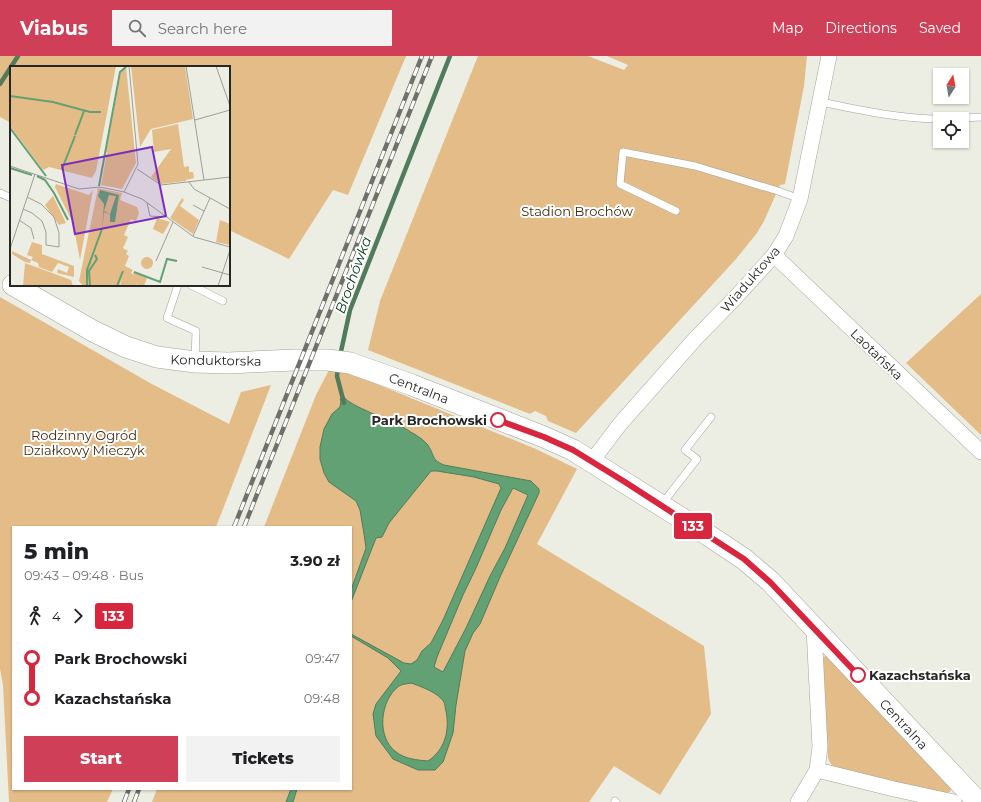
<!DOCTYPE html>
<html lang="en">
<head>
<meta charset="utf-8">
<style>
  body { margin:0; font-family:Montserrat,sans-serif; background:#f2f2f2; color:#202124; height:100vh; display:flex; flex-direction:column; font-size:15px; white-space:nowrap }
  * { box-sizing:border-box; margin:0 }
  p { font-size:13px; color:#757577 }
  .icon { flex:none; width:22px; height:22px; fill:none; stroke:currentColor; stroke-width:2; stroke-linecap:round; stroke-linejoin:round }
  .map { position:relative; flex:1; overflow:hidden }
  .sheet { position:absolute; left:12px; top:470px; width:340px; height:264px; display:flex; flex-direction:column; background:#fff; border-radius:0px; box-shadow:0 1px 3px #0004 }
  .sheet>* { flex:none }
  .badge { padding:0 8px; border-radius:3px; font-size:14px; line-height:26px }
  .needle { width:26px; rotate:11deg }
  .buttons { position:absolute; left:933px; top:12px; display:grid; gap:8px }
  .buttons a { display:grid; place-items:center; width:36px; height:36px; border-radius:0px; background:#fff; box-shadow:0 1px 3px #0004; font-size:20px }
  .map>.badge { position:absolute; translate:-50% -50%; box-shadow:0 0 0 2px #fff }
  .legs { display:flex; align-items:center; gap:6px; height:44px; padding:0 12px; font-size:13px }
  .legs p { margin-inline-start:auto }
  .summary { display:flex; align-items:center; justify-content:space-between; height:68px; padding:0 12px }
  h1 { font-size:22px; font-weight:800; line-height:30px }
  .cta { display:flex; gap:8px; margin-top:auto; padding:8px 12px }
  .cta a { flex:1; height:46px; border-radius:0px; background:#cf3f57; color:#fff; font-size:16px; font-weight:800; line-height:46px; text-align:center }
  .cta a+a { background:#f2f2f2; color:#202124 }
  ul { padding:0 12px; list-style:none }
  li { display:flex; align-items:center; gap:14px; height:40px; font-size:15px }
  li i { display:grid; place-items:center; width:6px; height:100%; margin:0 5px; background:currentColor }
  li i::after { content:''; width:10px; height:10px; margin:-5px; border:3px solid; border-radius:50%; background:#fff }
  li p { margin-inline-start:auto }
  li:first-child i { background:linear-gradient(#0000 50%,currentColor 0) }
  li:last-child i { background:linear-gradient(currentColor 50%,#0000 0) }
  header { display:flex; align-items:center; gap:24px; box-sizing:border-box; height:56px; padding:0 20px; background:#cf3f57; color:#fff }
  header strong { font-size:19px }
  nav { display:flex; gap:22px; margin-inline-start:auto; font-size:14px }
  .search { width:280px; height:36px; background:#f2f2f2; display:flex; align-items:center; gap:10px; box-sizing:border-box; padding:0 14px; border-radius:0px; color:#757577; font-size:15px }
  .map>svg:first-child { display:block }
</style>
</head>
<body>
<header>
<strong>Viabus</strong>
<div class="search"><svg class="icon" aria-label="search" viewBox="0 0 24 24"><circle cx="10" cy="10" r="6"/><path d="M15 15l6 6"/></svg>Search here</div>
<nav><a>Map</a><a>Directions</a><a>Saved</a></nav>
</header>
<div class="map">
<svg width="981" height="746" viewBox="0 0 981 746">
  <rect width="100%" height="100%" fill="#ecede3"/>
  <g fill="#e4bc88">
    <polygon points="0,0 406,0 348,139 333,134 289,203 229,174 229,11 11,11 11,67 0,61"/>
    <polygon points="478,0 588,0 624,14 628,9 607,0 807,0 804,30 785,128 780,129 764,165 757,177 736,203 576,377 548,365 546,360 535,355 530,358 368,294 380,245"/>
    <polygon points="981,238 981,379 906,307"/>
    <polygon points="0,241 150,327 229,368 241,336 271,329 216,471 13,471 13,733 113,733 107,746 9,746 3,629 0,613"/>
    <polygon points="330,312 343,313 357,320 536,393 577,413 537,488 704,590 711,658 660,739 614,710 589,746 152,746 157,733 351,733 351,471 264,471 316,339"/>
    <polygon points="826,599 952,730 950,736 946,737 837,713 832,710 828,702 823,602"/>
  </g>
  <g fill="#62a173" stroke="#507c5b" fill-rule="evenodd">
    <path d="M344,341c4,8 48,24 60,31 8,5 17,9 23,16 8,10 3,15 17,21l87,16 8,8v4l-39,84 -20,47 -7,9 -8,18 -9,54 -3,28 -10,29 -8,8h-17l-25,-11 -17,-23 -3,-22 3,-10 25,-33 -13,-13 -37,-22v-2l53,29 7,1 6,-4 5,-9 9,-8 12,-23 58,-132 -2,-4 -25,-7 -37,-6h-6l-42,52 -7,14 -6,1 -25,64v-12l15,-42 -2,-14 -4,-24 -4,-9 -27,-19 -5,-9 -4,-14v-12l4,-18 8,-15 8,-7 1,-6 -1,-2zM513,432l15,7 -23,53 -15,28 -24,52 -23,44 -9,-5 3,-10 26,-62 13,-27 25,-58zM411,627c9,3 28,10 33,19 1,2 1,6 2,9 4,19 -1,39 -18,50 -11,-1 -23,-2 -32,-9 -20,-15 -16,-52 3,-66 3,-2 8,-2 12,-3z"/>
    <polygon points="291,733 297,733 293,746 286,746"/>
  </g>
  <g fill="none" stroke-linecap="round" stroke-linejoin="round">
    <g stroke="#507c5b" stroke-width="4.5">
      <polyline points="0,28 18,0"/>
      <polyline points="340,300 350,254 450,0"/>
      <polyline points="338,311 337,320 344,347"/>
    </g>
    <g stroke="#a2a49a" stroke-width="8">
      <g id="lane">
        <path d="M821,46c39,8 79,17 119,17"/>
        <polyline points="946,63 981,61"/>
        <polyline points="0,137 11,142"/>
        <polyline points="676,155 620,128 623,96 695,110 778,135 800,143"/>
        <polyline points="178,229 167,262 196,275 195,304"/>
        <polyline points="191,229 223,245"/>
        <polyline points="662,448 697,403 685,394 711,361"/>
        <polyline points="615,745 616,746"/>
      </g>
    </g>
    <g stroke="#a2a49a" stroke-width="16">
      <g id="street">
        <polyline points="774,199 981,396"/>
        <polyline points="592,405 620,368 696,282 736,241 774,199 786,180 800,143 829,0"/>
        <polyline points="814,572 820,691 817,714 894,733 954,746"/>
        <polyline points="798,746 817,714"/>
      </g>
    </g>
    <g stroke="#a2a49a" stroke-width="22">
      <polyline id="secondary" points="13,229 93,275 126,291 157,301 195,306 228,307 295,304 328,304 350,307 412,329 544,381 573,394 708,479 744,503 770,525 978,746"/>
    </g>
    <use href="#lane" stroke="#fff" stroke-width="7"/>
    <use href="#street" stroke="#fff" stroke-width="15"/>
    <use href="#secondary" stroke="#fff" stroke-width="21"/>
    <g stroke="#6f706a" stroke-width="4.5">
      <g id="rail">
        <polyline points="234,471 422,0"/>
        <polyline points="244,471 432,0"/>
        <polyline points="124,746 129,733"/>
        <polyline points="134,746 139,733"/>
      </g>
    </g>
    <use href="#rail" stroke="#fff" stroke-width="3" stroke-dasharray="9" stroke-linecap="butt"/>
  </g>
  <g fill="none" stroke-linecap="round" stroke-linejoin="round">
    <g stroke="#fff" stroke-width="9">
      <polyline id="line-1" points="498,364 544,381 573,394 625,426 744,503 770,526 858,619"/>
    </g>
    <use href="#line-1" stroke="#d7263d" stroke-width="6"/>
  </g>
  <g fill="#fff" stroke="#d7263d" stroke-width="2">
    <circle cx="498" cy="364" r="7"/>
    <circle cx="858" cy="619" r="7"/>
  </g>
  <g text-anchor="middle" stroke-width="4" stroke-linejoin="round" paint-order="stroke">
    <g font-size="13" fill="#3f2b10" stroke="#fff">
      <text x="577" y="160">Stadion Brochów</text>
      <text x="84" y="384">Rodzinny Ogród<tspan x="84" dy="15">Działkowy Mieczyk</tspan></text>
    </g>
    <g font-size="13" fill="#272724" stroke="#fff">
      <text transform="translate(750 223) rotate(-49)" y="5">Wiaduktowa</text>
      <text transform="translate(877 298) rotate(44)" y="5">Laotańska</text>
      <text transform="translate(216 304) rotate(1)" y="5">Konduktorska</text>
      <text transform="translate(419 332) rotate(21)" y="5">Centralna</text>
      <text transform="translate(904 668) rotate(47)" y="5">Centralna</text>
    </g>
    <g font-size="13" font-weight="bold" fill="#272724" stroke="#fff" text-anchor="end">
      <text x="487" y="369">Park Brochowski</text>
      <text x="869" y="624" text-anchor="start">Kazachstańska</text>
    </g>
    <g font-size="14" font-style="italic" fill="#05391a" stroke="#fff">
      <text transform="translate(353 219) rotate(-70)" y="5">Brochówka</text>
    </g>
  </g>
  <g transform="translate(10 10)">
    <rect width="220" height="220" fill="#ecede3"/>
    <path d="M0,0h106l-20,105 -4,7 -43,-11 -6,3 -33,-44zM121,0h54l8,53 -42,10 -11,18zM116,1l10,96 -14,26 -21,-4 6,-33 13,3 -14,-3 15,-81zM168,58l8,57 -25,3 -10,-7 20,-28 -17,3 -2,-22zM179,100v6h4l1,6 -8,2 -2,-13zM46,118l33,11 4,-5 -13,70 -7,-37 -18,-36zM88,122l24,5 -2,7 17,7 2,6 -3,8 -5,-2 -7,16 4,2 -5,11 5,3 -2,3 3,2 -4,10 8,4 -2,3 3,2 -1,-3 14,6 -3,8h-7l-1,-3v3h-16l2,-7 -3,7h-36l-4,-5zM43,130l13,27 -7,2 -14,-20zM172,132l2,2 -4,6 19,14 -6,14 -23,-16zM147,152l13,4 -7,12 -10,-5zM210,154l10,4v21l-14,-3zM22,176l10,3v9l32,12v11l-17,-4 1,-4 9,4 2,-6 -11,-4 -6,9 -13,-5 -1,-4 -7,-3 -1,3 -5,-1 -13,-8v-3l19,9 2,-3 -6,-2zM131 197a6 6 0 1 1 12 0a6 6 0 1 1-12 0ZM15,197l46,17 2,6h-50z" fill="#e4bc88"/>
    <path d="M90,124l19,5 -4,27h-5v-8l-6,-2 -2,18 2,-26 -6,-8zM99,129l7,1 -6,18 -6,-3z" fill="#62a173" fill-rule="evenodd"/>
    <path fill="none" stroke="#62a173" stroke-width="2" d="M0,30l43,6 37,10h11M0,62l36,48M65,69l9,-24M0,102l22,7M52,103l13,-33M27,110l8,4 9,13 14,27M89,120l21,-114 7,-6M124,206l26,10 7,-23 10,2M77,220v-16l15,-41M80,220l-1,-15 8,-12 -2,-4M107,220l6,-15"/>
    <path fill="none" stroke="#9d9e97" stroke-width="1" d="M176,0l18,114M206,0l14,40M185,54l35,-10M0,100l69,23 21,-2 24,5 18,7 52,38 36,10M127,103l24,16 69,-8M179,116l5,7 36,20M114,126l14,-28 -9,-98M137,137l3,13 16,1M183,139l11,6M13,143l9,4 10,8 4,11v13l13,2v-14l-5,-16 -13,-13 -14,-7M9,154l12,8 3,11M183,170l17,-38M0,183l25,-75M146,195l17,-39M192,201l28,8M208,220l12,-36"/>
    <path fill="#7b2cbf" fill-opacity="0.15" stroke="#7b2cbf" stroke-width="2" d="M142,81l14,69 -91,18 -13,-69z"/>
    <rect width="220" height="220" fill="none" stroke="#272724" stroke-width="2"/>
  </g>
</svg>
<div class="buttons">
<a><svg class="needle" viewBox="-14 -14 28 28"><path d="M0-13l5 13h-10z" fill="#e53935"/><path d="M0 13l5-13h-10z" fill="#757577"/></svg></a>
<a><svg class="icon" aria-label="locate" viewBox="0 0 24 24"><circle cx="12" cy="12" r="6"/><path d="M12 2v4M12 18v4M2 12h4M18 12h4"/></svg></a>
</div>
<b class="badge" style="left:693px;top:470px;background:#d7263d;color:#fff">133</b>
<section class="sheet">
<div class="summary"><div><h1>5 min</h1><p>09:43 – 09:48 · Bus</p></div><b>3.90 zł</b></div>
<div class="legs"><svg class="icon" aria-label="walk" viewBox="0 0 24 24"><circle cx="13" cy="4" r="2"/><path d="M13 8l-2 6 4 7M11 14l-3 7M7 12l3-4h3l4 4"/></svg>4<svg class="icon" aria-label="forward" viewBox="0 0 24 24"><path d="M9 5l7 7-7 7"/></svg><b class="badge" style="background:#d7263d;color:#fff">133</b></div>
<ul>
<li><i style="color:#d7263d"></i><b>Park Brochowski</b><p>09:47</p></li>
<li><i style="color:#d7263d"></i><b>Kazachstańska</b><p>09:48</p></li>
</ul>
<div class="cta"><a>Start</a><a>Tickets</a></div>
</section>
</div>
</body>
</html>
